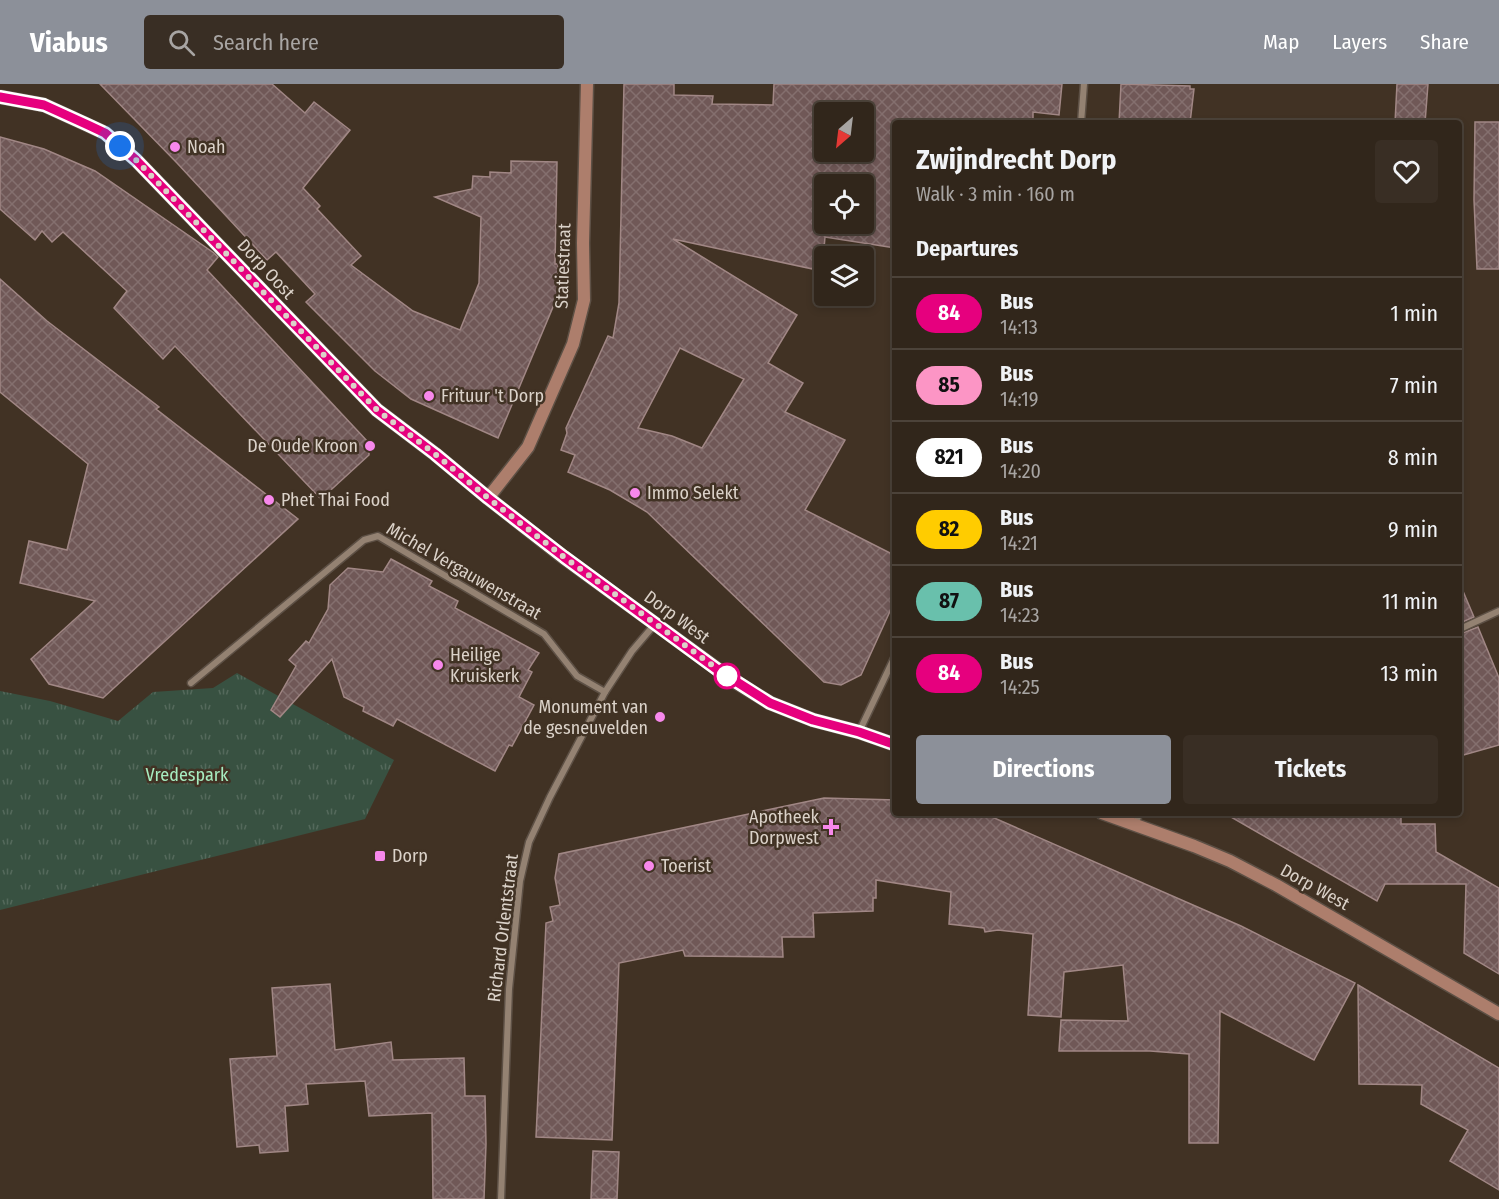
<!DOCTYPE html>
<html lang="en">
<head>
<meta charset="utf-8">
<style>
  body { margin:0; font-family:"Fira Sans Condensed",sans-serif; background:#392e24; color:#f1f3f6; height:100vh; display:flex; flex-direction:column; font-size:22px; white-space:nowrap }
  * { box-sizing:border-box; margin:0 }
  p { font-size:20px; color:#a8a5a3 }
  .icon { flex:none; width:33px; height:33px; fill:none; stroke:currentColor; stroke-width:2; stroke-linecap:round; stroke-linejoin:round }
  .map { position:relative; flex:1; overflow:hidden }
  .panel { position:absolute; left:892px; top:36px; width:570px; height:696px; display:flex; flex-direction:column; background:#31261b; border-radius:6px; box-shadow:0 3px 9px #0003,0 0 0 2px #4c433a }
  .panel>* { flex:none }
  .badge { padding:0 12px; border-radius:20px; font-size:21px; line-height:39px }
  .needle { width:39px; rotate:208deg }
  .fabs { position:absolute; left:814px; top:18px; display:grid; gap:12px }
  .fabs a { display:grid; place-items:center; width:60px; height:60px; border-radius:6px; background:#31261b; box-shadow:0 3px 9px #0003,0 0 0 2px #4c433a; font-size:30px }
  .you { position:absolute; width:30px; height:30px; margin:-15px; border:4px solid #fff; border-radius:50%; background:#1a73e8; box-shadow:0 0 0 9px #1a73e833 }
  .map>.badge { position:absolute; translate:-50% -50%; box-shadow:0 0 0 3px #fff }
  h2 { padding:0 24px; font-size:22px; line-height:54px }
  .round { display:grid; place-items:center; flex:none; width:63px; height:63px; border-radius:6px; background:#392e24 }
  .summary { display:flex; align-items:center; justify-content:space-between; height:102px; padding:0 24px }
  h1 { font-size:28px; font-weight:700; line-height:45px }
  .primary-button { display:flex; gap:12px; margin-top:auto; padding:12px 24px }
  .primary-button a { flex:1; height:69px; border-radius:6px; background:#8c9099; color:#fff; font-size:24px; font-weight:700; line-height:69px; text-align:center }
  .primary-button a+a { background:#392e24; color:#f1f3f6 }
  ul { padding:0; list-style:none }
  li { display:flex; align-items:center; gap:18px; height:72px; padding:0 24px; border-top:2px solid #4c433a }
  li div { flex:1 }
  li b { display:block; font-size:22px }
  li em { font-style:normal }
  li .badge { min-width:66px; font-weight:700; text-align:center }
  header { display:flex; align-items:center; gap:36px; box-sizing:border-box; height:84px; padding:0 30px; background:#8c9099; color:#fff }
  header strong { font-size:28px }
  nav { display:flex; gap:33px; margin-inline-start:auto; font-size:21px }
  .search { width:420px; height:54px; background:#392e24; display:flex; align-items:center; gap:15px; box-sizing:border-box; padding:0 21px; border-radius:6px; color:#a8a5a3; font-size:22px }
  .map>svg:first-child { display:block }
</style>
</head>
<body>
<header>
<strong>Viabus</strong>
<div class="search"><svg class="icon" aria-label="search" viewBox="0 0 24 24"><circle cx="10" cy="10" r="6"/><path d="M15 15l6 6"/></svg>Search here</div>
<nav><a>Map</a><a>Layers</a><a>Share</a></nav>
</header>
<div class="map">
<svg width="1499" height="1115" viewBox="0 0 1499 1115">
  <defs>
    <pattern id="grass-tufts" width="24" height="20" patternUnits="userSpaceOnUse" patternTransform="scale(1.5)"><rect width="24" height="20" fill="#385141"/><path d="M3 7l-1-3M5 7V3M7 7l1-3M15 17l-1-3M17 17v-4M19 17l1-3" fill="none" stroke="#54695b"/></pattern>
    <pattern id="building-cross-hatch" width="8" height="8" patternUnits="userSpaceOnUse" patternTransform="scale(1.5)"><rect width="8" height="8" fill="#705857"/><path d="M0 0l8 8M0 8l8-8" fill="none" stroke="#846f6e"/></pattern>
  </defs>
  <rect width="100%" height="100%" fill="#413224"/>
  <polygon fill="url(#grass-tufts)" points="237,589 394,676 365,735 0,826 0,607 50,617 118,637 153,608 213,604"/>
  <g fill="url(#building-cross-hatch)" stroke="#a18785" stroke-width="1.5" fill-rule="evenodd">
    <polygon points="100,0 272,0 305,29 314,18 350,46 303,104 320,122 317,125 361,172 351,181 413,227 460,246 479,199 481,133 435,113 472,105 473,92 490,93 490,88 511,89 511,77 557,78 555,180 558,180 558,211 498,354 411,315 375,287 306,218 315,210 276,168 267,176 177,79"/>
    <path d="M624,0h50v11l39,1 -1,8 61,1 1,-21h288l-3,31 -26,-3v11h-137v125l-71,-11 -3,34 -149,-32 124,76 -29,48 35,20 -18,29 60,28 -40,70 91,46v42l-35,77 -20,10 -17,-3 -177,-170 -37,-22 -42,-18 7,-17 -14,-5 6,-17 -1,-5 42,-92 5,2 6,-35zM825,28h39v40h-39zM825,100h39v40h-39zM680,264l64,31 -42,69 -30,-12 -34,-8z"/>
    <polygon points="1121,0 1190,2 1190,5 1194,5 1190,39 1119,39"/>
    <polygon points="1397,0 1428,0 1425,39 1395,39"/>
    <polygon points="1475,38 1499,38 1499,185 1477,185 1474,116"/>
    <polygon points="0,53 44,65 95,87 214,169 218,173 207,186 369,359 369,371 321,415 175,262 163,275 114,224 127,207 63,148 52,158 42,147 35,156 0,125"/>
    <polygon points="0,195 47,237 159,323 156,325 298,435 103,614 49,600 31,575 95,517 20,499 29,457 67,466 88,380 0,308"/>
    <polygon points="391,475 432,497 429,502 458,517 455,524 539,569 528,586 532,588 519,613 534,621 512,662 509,661 495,687 397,635 393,642 363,627 364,623 344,613 332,575 280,633 271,626 296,582 289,576 306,557 309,559 328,525 330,501 348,484 383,488"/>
    <polygon points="1460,500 1474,533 1460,539"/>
    <polygon points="1478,543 1499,594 1499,661 1460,672 1460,550"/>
    <polygon points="824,714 896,716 896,729 983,729 1241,842 1355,899 1314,976 1220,927 1218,1059 1189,1059 1189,970 1150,967 1059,967 1061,936 1128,937 1123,881 1064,888 1061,933 1028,931 1033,850 998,846 985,848 984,844 949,840 951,808 876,796 876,814 873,814 873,827 813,829 814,853 782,853 783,873 685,872 683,866 619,879 612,1056 536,1053 546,839 553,837 550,823 560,821 555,794 559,770"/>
    <polygon points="1224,729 1401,729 1401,740 1435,740 1436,768 1499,804 1499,890 1464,869 1466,800 1385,800 1377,817"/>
    <polygon points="330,900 335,966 391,958 393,976 464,974 465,1012 485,1012 486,1060 484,1115 433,1115 432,1029 369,1032 365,997 306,1000 308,1020 285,1022 288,1067 260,1069 259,1061 237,1063 230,975 277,972 272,904"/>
    <polygon points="1358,901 1499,984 1499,1106 1450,1077 1468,1046 1421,1020 1422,1001 1359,1000"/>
    <polygon points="593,1067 619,1068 617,1115 591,1115"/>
  </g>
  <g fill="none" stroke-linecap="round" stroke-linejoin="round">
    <g stroke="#5d5045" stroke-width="9">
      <g id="street">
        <polyline points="1081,39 1084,0"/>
        <polyline points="1460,545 1499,527"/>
        <polyline points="191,599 364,456 378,452 544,550 577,592 605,608"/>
        <polyline points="859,648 896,570"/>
        <polyline points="1136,740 1139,729"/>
        <polyline points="501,1115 509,905 520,797 529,758 550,713 605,608 632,567 655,540"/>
      </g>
    </g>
    <g stroke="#5d5045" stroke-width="15">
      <g id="secondary">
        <polyline points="0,13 44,21 105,49 136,76 377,326 435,370 488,414 563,473 734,597 770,619 813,636 859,648 896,661"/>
        <polyline points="488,414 528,363 573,260 584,216 583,159 587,0"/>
        <polyline points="1102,729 1194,762 1230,777 1276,801 1499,930"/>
      </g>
    </g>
    <use href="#street" stroke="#948272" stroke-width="6"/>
    <use href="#secondary" stroke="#ad7e6c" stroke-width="12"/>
  </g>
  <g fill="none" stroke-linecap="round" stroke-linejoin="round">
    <g stroke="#fff" stroke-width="14">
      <polyline id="line" points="0,13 44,21 88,41 105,49 136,76 377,326 435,370 488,414 564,473 718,586 770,619 813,636 859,648 896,661"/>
    </g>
    <use href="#line" stroke="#e6007e" stroke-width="9"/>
    <polyline stroke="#dbd2c9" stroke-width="6" stroke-dasharray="0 10.8" points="120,62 136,76 377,326 435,370 488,414 564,473 734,597 727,592"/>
  </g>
  <g fill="#f788eb" stroke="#413224" stroke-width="2">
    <circle cx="175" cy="63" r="6"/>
    <circle cx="429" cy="312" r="6"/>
    <circle cx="370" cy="362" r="6"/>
    <circle cx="635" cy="409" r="6"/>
    <circle cx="269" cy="416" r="6"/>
    <circle cx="438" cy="581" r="6"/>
    <circle cx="660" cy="633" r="6"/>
    <path d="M828 734h6v6h6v6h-6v6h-6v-6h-6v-6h6z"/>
    <rect x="374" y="766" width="12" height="12" rx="3"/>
    <circle cx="649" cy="782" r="6"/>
  </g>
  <circle fill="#fff" stroke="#e6007e" stroke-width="3" cx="727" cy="592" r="12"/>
  <g text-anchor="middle" stroke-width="5" stroke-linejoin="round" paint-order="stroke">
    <g font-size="18" fill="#dbd2c9" stroke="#413224" text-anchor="start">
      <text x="187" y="69">Noah</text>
      <text x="441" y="318">Frituur 't Dorp</text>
      <text x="358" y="368" text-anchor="end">De Oude Kroon</text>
      <text x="647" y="415">Immo Selekt</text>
      <text x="281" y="422">Phet Thai Food</text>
      <text x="450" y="577">Heilige<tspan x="450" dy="21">Kruiskerk</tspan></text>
      <text x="648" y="629" text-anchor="end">Monument van<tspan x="648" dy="21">de gesneuvelden</tspan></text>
      <text x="819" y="739" text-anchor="end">Apotheek<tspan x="819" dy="21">Dorpwest</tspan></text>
      <text x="392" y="778">Dorp</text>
      <text x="661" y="788">Toerist</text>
    </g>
    <g font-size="18" fill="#dbd2c9" stroke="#413224">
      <text transform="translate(563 182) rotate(-88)" y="6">Statiestraat</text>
      <text transform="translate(266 185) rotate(47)" y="6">Dorp Oost</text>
      <text transform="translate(464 487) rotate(30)" y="6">Michel Vergauwenstraat</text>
      <text transform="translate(677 533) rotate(36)" y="6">Dorp West</text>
      <text transform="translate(1315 803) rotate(29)" y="6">Dorp West</text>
      <text transform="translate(503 844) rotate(-83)" y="6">Richard Orlentstraat</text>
    </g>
    <g font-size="18" fill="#a6ecc0" stroke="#413224">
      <text x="187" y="697">Vredespark</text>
    </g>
  </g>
</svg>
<div class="fabs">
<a><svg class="needle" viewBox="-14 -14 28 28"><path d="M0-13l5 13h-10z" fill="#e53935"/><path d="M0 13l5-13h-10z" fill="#a8a5a3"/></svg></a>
<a><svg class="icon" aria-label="locate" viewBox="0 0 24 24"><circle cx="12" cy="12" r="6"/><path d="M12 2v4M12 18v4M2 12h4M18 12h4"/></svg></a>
<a><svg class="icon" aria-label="layers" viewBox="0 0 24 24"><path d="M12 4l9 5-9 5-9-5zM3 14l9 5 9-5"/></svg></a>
</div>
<div class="you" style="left:120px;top:62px"></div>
<section class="panel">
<div class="summary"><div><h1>Zwijndrecht Dorp</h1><p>Walk · 3 min · 160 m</p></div><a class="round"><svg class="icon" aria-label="heart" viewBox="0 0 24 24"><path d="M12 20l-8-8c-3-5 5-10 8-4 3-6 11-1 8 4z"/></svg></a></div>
<h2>Departures</h2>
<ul>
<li><span class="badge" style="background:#e6007e;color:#fff">84</span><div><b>Bus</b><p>14:13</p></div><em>1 min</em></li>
<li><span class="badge" style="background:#fc95c5;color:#111">85</span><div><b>Bus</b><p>14:19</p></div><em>7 min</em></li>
<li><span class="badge" style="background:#fff;color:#111">821</span><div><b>Bus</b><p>14:20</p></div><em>8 min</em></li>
<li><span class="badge" style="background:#fc0;color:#111">82</span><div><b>Bus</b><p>14:21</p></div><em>9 min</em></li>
<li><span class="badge" style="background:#69c0ac;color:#111">87</span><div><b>Bus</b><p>14:23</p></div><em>11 min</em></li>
<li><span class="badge" style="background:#e6007e;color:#fff">84</span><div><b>Bus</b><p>14:25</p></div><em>13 min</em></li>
</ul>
<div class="primary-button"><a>Directions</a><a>Tickets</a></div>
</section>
</div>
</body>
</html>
